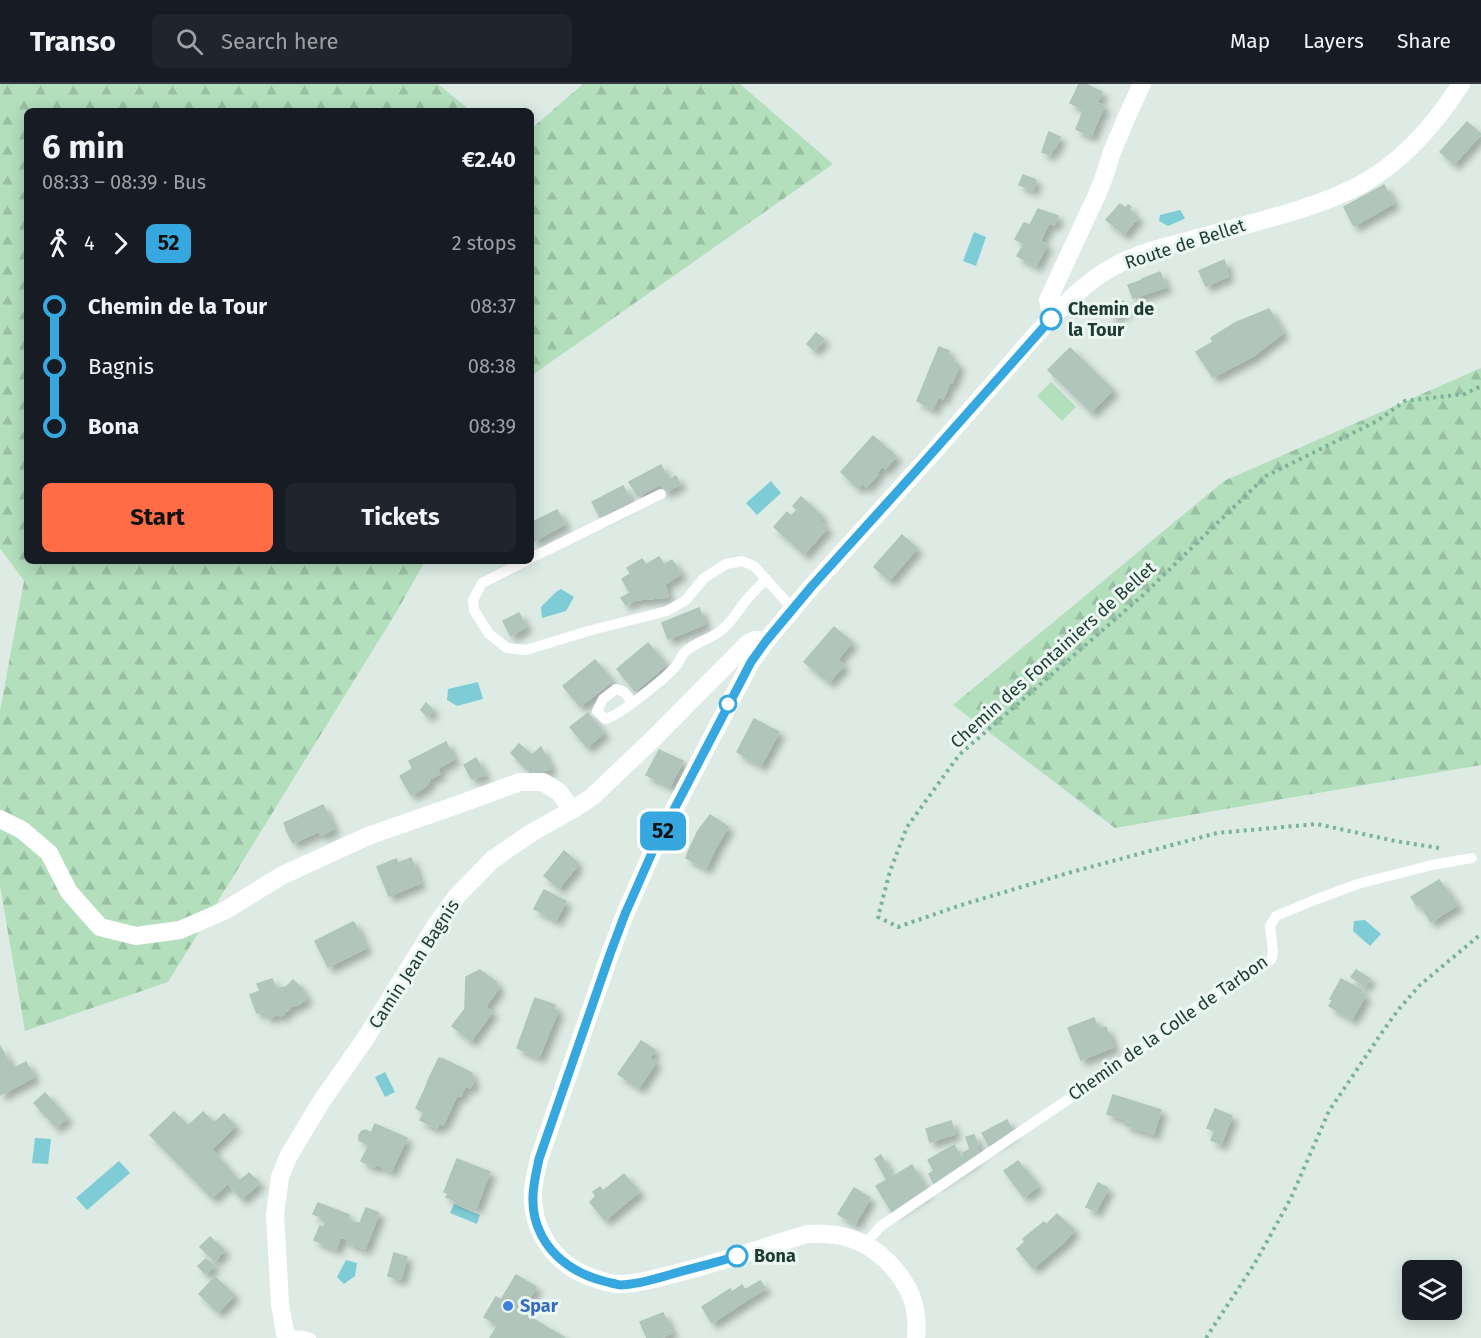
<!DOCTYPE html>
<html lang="en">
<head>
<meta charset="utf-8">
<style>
  body { margin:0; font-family:"Fira Sans",sans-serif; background:#20242c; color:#f1f3f6; height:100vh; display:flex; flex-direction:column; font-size:22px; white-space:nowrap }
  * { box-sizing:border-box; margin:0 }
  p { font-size:20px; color:#9ea1a6 }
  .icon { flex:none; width:33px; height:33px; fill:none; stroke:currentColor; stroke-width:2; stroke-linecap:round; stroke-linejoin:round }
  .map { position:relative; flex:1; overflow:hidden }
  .panel { position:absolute; left:24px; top:24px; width:510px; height:456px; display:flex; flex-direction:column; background:#171b24; border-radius:9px; box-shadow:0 3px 15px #0003 }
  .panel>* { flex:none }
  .badge { padding:0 12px; border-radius:9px; font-size:21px; line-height:39px }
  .buttons { position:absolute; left:1402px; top:1176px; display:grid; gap:12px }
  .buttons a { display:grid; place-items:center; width:60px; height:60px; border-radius:9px; background:#171b24; box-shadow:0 3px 15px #0003; font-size:30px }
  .map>.badge { position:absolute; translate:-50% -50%; box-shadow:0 0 0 3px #fff }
  .legs { display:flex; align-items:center; gap:9px; height:66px; padding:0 18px; font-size:20px }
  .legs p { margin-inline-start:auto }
  .head { display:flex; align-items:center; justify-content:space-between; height:102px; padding:0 18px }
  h1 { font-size:33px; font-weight:700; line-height:45px }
  .button { display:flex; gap:12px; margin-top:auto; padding:12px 18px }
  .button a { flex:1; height:69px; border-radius:9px; background:#ff6c46; color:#111; font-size:24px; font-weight:700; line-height:69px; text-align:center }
  .button a+a { background:#20242c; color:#f1f3f6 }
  ul { padding:0 18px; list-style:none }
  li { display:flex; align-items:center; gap:21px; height:60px; font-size:22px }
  li i { display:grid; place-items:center; width:9px; height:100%; margin:0 8px; background:currentColor }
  li i::after { content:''; width:15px; height:15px; margin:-8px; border:4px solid; border-radius:50%; background:#171b24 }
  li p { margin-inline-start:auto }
  li:first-child i { background:linear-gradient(#0000 50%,currentColor 0) }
  li:last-child i { background:linear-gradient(currentColor 50%,#0000 0) }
  header { display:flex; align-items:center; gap:36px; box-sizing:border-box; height:84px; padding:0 30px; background:#171b24; border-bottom:2px solid #363941 }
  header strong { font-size:28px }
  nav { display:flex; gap:33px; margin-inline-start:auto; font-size:21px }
  .search { width:420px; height:54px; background:#20242c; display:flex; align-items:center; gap:15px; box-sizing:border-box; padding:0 21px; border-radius:9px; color:#9ea1a6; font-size:22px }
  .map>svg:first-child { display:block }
</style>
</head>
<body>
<header>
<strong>Transo</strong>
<div class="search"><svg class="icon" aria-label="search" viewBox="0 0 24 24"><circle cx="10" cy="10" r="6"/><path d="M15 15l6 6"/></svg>Search here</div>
<nav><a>Map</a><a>Layers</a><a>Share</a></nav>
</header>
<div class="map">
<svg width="1481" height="1254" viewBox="0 0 1481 1254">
  <defs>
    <pattern id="forest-firs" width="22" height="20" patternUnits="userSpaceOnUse" patternTransform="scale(1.5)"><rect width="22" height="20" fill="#b3dfbd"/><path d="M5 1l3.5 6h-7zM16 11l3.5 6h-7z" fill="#9ac0a3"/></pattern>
    <filter id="shadow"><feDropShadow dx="5.5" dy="5.5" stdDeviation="3" flood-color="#0004"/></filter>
  </defs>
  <rect width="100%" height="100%" fill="#ddebe4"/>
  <polygon fill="#b3dfbd" points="1051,298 1076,323 1062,337 1037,312"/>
  <g fill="url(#forest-firs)">
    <polygon points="0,0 438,0 471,27 27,27 27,477 425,477 397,527 168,898 25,947 0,802 0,627 24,497 0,464"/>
    <polygon points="583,0 740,0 833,80 531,292 531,45"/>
    <polygon points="1481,284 1481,681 1115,744 953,621 1224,397"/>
  </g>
  <g fill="#7eccd6">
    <polygon points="1180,126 1185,134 1184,135 1168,142 1159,137 1160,131"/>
    <polygon points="974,148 986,153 976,182 963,177"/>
    <polygon points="771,397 781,409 757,431 746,419"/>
    <polygon points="561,505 574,513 566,527 542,534 541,523 556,508"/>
    <polygon points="478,598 483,615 457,622 447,616 448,605"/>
    <polygon points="1365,836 1381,850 1370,862 1353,847 1354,837"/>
    <polygon points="385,988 395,1008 385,1013 375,993"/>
    <polygon points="35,1054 51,1055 48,1080 32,1079"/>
    <polygon points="119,1077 130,1089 87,1126 76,1114"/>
    <polygon points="454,1120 480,1131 477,1140 450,1129"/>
    <polygon points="346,1176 357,1179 355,1192 344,1200 337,1193"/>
  </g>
  <g fill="#b2c5bd" stroke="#afc5bb" stroke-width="1.5" filter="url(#shadow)">
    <polygon points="1079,0 1085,0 1102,8 1097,19 1104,22 1091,52 1076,45 1084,25 1079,23 1083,15 1074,11"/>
    <polygon points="1074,11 1083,15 1079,23 1070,19"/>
    <polygon points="1467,38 1481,50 1454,80 1440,68"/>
    <polygon points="1049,48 1060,53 1055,64 1045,59"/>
    <polygon points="1045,59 1053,63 1050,71 1042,68"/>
    <polygon points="1023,91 1036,96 1033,106 1019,101"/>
    <polygon points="1384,101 1394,119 1354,142 1344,123"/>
    <polygon points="1120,120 1126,124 1128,121 1131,123 1129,126 1138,133 1124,150 1106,136"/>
    <polygon points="1038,125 1058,132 1054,141 1049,139 1040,158 1047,160 1036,182 1017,172 1024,160 1015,155 1024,139 1030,141"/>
    <polygon points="1224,176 1227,183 1225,184 1228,192 1206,202 1199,187"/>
    <polygon points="1160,188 1166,203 1133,214 1128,201 1143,196 1142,195"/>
    <polygon points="1123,217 1128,224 1114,234 1109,228"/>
    <polygon points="1269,225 1283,249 1253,272 1213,293 1196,268 1213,258 1211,254 1235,239"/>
    <polygon points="816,249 824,255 814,266 807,260"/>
    <polygon points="939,263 949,267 947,272 954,275 953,278 959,281 952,299 950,298 943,315 938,313 933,325 917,317"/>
    <polygon points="1070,264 1113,306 1091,328 1048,286"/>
    <polygon points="873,352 896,372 885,385 882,382 876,389 878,390 866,403 863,399 858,404 841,388"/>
    <polygon points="661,381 668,396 638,412 629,398"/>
    <polygon points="676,392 680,400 665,408 661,400"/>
    <polygon points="623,402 631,417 600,433 592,418"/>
    <polygon points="801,413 822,432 819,436 827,444 804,470 774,443 787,428 791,432 797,426 793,422"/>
    <polygon points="557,426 565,440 534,457 531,452 531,439"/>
    <polygon points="902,451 917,464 894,491 879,477"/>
    <polygon points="659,473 664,481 672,476 681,490 656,505 657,514 634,516 626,521 621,514 630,509 622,495"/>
    <polygon points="642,475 646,481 631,490 627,484"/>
    <polygon points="879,477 894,491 889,496 874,483"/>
    <polygon points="665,500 668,513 657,514 656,505"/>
    <polygon points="699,524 705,540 668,555 662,539"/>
    <polygon points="519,529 526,543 511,552 503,537"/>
    <polygon points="834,543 852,558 823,593 804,578"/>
    <polygon points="648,559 666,581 635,607 617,585"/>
    <polygon points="595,576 612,597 596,610 579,589"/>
    <polygon points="837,576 844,581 829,598 823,593"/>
    <polygon points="579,589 596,610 580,622 563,602"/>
    <polygon points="426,619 433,626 427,632 421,626"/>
    <polygon points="588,629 604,649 587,663 570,643"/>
    <polygon points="754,635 773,645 759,671 751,666 747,674 737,668"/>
    <polygon points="773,645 779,648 761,681 747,674 751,666 759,671"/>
    <polygon points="446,658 454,675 437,685 440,690 429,695 428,700 425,703 411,711 400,692 421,680 417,673"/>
    <polygon points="519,660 532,671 541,663 551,684 535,691 531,682 527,686 511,669"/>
    <polygon points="659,666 683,677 670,702 646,691"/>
    <polygon points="417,673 421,680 413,685 409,677"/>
    <polygon points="476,674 485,691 472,695 464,681"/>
    <polygon points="323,721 334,745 321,751 319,747 293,759 287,747 299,741 295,734"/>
    <polygon points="710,731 724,740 713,757 705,774 689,766 698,747"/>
    <polygon points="295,734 299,741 287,747 284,739"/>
    <polygon points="724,740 728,743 717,761 706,784 686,774 689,766 705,774 713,757"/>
    <polygon points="564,767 577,778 574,781 576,783 559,804 544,792"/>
    <polygon points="411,774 420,799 389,812 377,783 396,775 398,779"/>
    <polygon points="1439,796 1457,821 1431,838 1420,820 1417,822 1411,813"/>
    <polygon points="544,806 566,817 556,836 534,825"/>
    <polygon points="353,838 355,840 321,857 332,881 328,883 315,857"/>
    <polygon points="355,840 366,864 332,881 321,857"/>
    <polygon points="480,886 496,898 498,905 485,923 492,928 471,957 452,942 465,925 466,893"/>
    <polygon points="1356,886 1370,895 1365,902 1351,893"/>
    <polygon points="272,895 276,905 286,903 293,896 303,906 302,908 307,914 299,920 289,923 290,925 284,928 284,930 280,932 279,930 267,934 265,927 257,929 250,911 260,907 257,900"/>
    <polygon points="1341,895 1362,906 1360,909 1365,912 1352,935 1329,922 1333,916 1330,915"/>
    <polygon points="535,914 555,921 546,944 542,942 538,954 546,956 539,973 517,964"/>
    <polygon points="553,925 558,927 546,956 538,954 542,942 546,944"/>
    <polygon points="1094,934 1099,946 1106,943 1113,963 1081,976 1068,944"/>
    <polygon points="641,957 655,966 649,974 656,978 639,1004 618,990"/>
    <polygon points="0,962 13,985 26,978 34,993 0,1011"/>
    <polygon points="439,974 443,975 435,994 430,992"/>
    <polygon points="443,975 472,989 470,994 466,992 462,1000 465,1002 461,1012 428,997 430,992 435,994"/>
    <polygon points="466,992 474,996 470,1004 462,1000"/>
    <polygon points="428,997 461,1012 457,1011 450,1026 446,1024 440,1035 436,1034 432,1042 420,1036 424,1028 419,1026 429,1007 425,1005"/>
    <polygon points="425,1005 429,1007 419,1026 416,1024"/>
    <polygon points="45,1009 67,1034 56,1043 34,1019"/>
    <polygon points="1113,1011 1161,1026 1155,1045 1144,1042 1145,1038 1128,1032 1127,1036 1107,1030"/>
    <polygon points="446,1024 450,1026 443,1041 439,1039 437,1044 432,1042 436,1034 440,1035"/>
    <polygon points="1215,1025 1232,1032 1221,1060 1211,1056 1215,1047 1207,1044"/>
    <polygon points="174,1028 188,1042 203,1028 214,1039 224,1030 235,1042 203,1073 228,1099 212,1114 150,1051"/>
    <polygon points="1128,1032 1145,1038 1144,1042 1155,1045 1154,1050 1125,1041"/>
    <polygon points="1007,1036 1013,1048 989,1062 982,1049"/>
    <polygon points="951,1037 955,1050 930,1058 926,1045"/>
    <polygon points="375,1040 407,1054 391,1087 376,1080 374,1083 361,1077 369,1061 359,1056 359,1051 362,1047 366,1046 371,1049"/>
    <polygon points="974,1051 978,1062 978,1066 980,1069 972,1071 966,1053"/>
    <polygon points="954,1061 961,1073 964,1072 968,1079 934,1100 929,1090 934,1087 928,1076"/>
    <polygon points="211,1065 239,1097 236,1100 246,1111 242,1115 203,1073"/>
    <polygon points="970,1065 974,1076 968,1079 963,1069"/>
    <polygon points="881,1071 892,1093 894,1092 909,1118 892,1128 876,1102 887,1096 875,1075"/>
    <polygon points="457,1075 490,1088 476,1124 446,1113 448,1109 444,1108"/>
    <polygon points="1018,1077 1038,1102 1024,1113 1004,1087"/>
    <polygon points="912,1081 927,1107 909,1118 894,1092"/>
    <polygon points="249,1089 259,1099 246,1111 236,1100"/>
    <polygon points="624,1090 639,1108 605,1136 590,1118 596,1112 593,1108 600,1103 603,1107"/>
    <polygon points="1098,1099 1108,1104 1096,1127 1086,1123"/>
    <polygon points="854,1104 870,1114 855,1140 838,1130"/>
    <polygon points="318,1119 349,1131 347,1136 356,1139 360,1139 366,1124 379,1129 365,1165 347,1158 348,1156 341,1153 336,1165 314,1156 320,1142 324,1143 327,1135 313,1130"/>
    <polygon points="1057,1130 1074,1146 1064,1158 1046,1141"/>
    <polygon points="1044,1138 1064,1158 1033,1184 1017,1165 1025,1158 1023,1155"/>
    <polygon points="210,1153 224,1166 215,1177 200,1163"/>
    <polygon points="394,1169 407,1173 401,1195 388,1192"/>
    <polygon points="206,1175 214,1182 206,1190 198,1182"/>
    <polygon points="516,1191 536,1203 521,1228 565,1254 490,1254 498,1241 484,1233 496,1213 501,1216"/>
    <polygon points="215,1193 234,1211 218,1228 199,1210"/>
    <polygon points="760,1197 765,1204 712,1239 707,1231 718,1224 713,1216 730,1205 732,1208 742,1201 745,1206"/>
    <polygon points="713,1216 718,1224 707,1231 702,1223"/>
    <polygon points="663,1229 672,1249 660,1254 647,1254 640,1238"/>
  </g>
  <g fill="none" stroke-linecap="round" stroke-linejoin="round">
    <g stroke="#7ab29e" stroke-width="4" stroke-dasharray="3 4.5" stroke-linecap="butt">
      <polyline points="1439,764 1395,757 1317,740 1217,749 1068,789 958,822 898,843 878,833 890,787 907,743 959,671 1143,511 1266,392 1377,337 1405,317 1465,310 1481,302"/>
      <polyline points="1206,1254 1255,1179 1290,1116 1329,1027 1383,947 1398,926 1420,901 1481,850"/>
    </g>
    <g stroke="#fff" stroke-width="10">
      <polyline points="531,474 661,410"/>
      <polyline points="526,477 482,499 473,516 474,526 489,550 507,564 526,566 588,547 667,527 686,516 704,494 726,480 742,477 754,482 793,525"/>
      <path d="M632,618l-8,-10 -8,-3 -13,10 -6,12 8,8c11,-1 61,-41 70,-52 4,-4 6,-11 10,-15 11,-11 28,-13 39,-24 8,-7 14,-17 20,-25 7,-9 15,-16 22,-24"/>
      <polyline points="865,1160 881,1142 1104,991 1209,914 1244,891 1271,876 1273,868 1270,842 1276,832 1317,815 1358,800 1432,781 1472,774"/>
      <polyline points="286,1251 304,1252 311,1254"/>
    </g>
    <g stroke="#fff" stroke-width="18">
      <polyline points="1056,230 1049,221 1048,216 1095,115 1103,96 1112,68 1128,30 1142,0"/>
      <polyline points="0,735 22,746 49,769 69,808 100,843 136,852 180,846 226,826 281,792 368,752 457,721 520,698 543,698 559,708 572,726"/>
      <polyline points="286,1254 280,1220 275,1131 280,1093 288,1073 321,1018 365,955 436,841 457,812 492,776 531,749 572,726 592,713 654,654 748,559 755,556 766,557"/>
    </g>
    <path stroke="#fff" stroke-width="18" d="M916,1254c3,-32 -6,-53 -28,-76 -23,-23 -48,-30 -81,-28 -41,13 -81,26 -122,37 -21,5 -41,12 -62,13 -12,1 -25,-4 -35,-8 -36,-14 -57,-48 -55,-86 1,-10 4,-21 6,-31l71,-205 15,-40 30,-68 96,-184 15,-21 46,-55 125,-138 102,-117c22,-23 45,-48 72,-63 28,-16 60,-23 91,-31 51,-15 114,-28 160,-53 41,-23 74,-61 99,-100"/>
  </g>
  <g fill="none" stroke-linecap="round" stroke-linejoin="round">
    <g stroke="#fff" stroke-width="14">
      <path id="line-1" d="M737,1172c-19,6 -39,11 -58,16 -17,5 -41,13 -59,13 -4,-1 -9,-2 -13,-3 -34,-8 -63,-29 -72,-64 -5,-20 0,-40 4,-59l71,-205 15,-40 30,-68 96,-184 15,-21 46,-55 104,-115 135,-152"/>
    </g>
    <use href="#line-1" stroke="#36a8df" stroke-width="9"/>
  </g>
  <g fill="#fff" stroke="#36a8df" stroke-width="3">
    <circle cx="1051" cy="235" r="10"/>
    <circle cx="728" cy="620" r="8"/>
    <circle cx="737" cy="1172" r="10"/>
  </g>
  <circle fill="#3f7fe0" stroke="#edf7f2" stroke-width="2" cx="508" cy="1222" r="6"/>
  <g text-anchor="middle" stroke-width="6" stroke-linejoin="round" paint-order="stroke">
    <g font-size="18" fill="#1d3b32" stroke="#edf7f2">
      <text transform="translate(1185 160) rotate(-18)" y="6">Route de Bellet</text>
      <text transform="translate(1053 571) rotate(-42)" y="6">Chemin des Fontainiers de Bellet</text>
      <text transform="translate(414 880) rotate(-57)" y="6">Camin Jean Bagnis</text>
      <text transform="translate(1168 944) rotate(-35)" y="6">Chemin de la Colle de Tarbon</text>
    </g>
    <g font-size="18" font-weight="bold" fill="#1d3b32" stroke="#edf7f2" text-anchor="start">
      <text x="1068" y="231">Chemin de<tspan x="1068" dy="21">la Tour</tspan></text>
      <text x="754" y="1178">Bona</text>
    </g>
    <g font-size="18" font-weight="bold" fill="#366cbe" stroke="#edf7f2" text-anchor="start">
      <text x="520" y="1228">Spar</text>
    </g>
  </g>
</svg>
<div class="buttons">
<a><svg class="icon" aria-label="layers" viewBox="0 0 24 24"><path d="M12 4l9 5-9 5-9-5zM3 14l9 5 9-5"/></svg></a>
</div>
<b class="badge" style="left:663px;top:747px;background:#36a8df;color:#111">52</b>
<section class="panel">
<div class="head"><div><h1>6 min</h1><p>08:33 – 08:39 · Bus</p></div><b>€2.40</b></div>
<div class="legs"><svg class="icon" aria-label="walk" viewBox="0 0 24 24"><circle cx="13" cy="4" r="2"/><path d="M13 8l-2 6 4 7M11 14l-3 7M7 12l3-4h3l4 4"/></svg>4<svg class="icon" aria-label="forward" viewBox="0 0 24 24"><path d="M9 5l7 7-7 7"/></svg><b class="badge" style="background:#36a8df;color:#111">52</b><p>2 stops</p></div>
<ul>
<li><i style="color:#36a8df"></i><b>Chemin de la Tour</b><p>08:37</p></li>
<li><i style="color:#36a8df"></i><span>Bagnis</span><p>08:38</p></li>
<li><i style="color:#36a8df"></i><b>Bona</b><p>08:39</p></li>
</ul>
<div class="button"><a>Start</a><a>Tickets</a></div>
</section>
</div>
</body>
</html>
